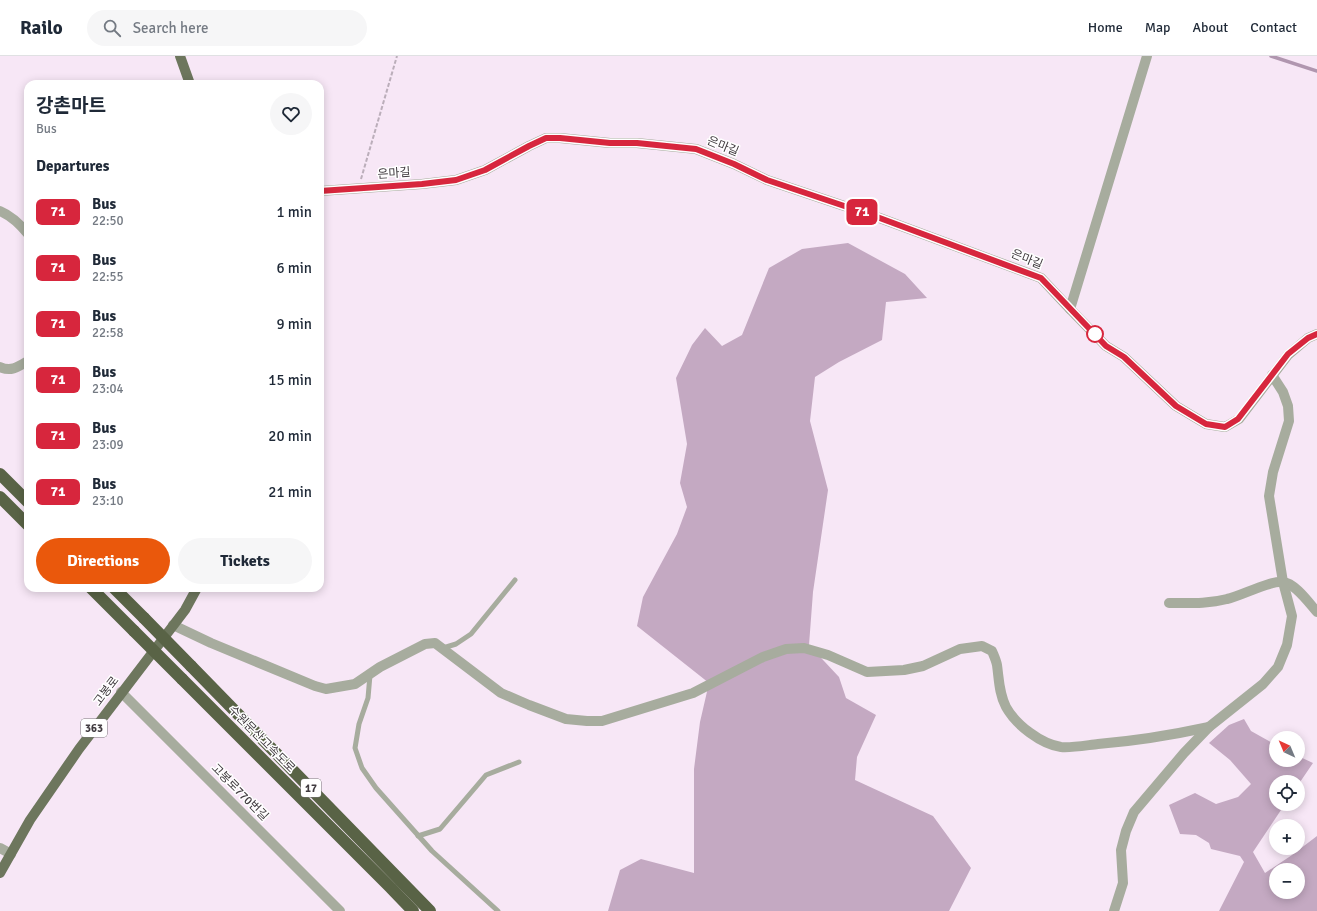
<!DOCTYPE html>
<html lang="en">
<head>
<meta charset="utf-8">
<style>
  body { margin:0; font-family:Signika,"Noto Sans KR",sans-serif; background:#f6f6f7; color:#1f2937; height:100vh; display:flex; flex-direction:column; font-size:15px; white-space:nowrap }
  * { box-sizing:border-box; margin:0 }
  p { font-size:13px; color:#747a83 }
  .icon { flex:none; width:22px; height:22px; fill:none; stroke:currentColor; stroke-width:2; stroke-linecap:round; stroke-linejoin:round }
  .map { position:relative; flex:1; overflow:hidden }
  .details { position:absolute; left:24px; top:24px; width:300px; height:512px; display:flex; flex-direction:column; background:#fff; border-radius:12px; box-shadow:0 2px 10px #0003 }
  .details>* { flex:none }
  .badge { padding:0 8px; border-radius:6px; font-size:14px; line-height:26px }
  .needle { width:26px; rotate:316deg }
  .buttons { position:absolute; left:1269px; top:675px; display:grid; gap:8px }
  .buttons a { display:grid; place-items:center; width:36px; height:36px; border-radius:50%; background:#fff; box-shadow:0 2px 10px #0003; font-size:20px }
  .map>.badge { position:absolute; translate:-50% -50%; box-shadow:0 0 0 2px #fff }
  h2 { padding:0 12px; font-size:15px; line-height:36px }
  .round { display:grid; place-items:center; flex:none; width:42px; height:42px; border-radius:21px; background:#f6f6f7 }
  .overview { display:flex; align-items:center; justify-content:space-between; height:68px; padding:0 12px }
  h1 { font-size:19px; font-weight:700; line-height:30px }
  .button { display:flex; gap:8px; margin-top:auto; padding:8px 12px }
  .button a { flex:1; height:46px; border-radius:24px; background:#ea580c; color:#fff; font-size:16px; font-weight:700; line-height:46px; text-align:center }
  .button a+a { background:#f6f6f7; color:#1f2937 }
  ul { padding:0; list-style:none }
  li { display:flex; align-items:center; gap:12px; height:56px; padding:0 12px }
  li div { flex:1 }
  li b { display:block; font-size:15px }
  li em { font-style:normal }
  li .badge { min-width:44px; font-weight:700; text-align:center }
  header { display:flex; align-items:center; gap:24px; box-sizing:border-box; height:56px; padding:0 20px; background:#fff; border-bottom:1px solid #e0e1e3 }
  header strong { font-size:19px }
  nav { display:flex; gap:22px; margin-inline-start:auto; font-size:14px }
  .search { width:280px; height:36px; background:#f6f6f7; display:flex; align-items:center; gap:10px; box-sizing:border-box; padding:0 14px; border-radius:22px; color:#747a83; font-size:15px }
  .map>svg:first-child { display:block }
</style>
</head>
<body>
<header>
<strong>Railo</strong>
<div class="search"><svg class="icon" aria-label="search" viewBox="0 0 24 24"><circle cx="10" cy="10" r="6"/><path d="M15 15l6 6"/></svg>Search here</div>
<nav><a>Home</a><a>Map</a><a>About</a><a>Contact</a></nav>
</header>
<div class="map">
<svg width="1317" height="855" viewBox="0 0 1317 855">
  <rect width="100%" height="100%" fill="#f7e7f6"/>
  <g fill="#c4a9c2" fill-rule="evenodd">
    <polygon points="848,187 905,218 927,242 886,246 882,284 839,306 815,321 810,365 828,434 813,536 809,589 839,621 846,642 876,659 857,701 855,724 933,760 971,812 949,855 608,855 620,814 641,803 694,817 694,713 700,666 709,627 637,570 643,541 677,478 687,451 680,427 687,388 676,322 692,289 705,272 722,290 742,279 769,212 802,193"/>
    <path d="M1244,663l7,12 25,14v15h22v-4l15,7 -15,22v-3h-22v22h9l-32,48 12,21 27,-18 25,-19v75h-98l25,-49 -4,-6 -29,-7 -2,-6 -13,-8 -16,-1 -11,-29 26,-12 21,11 22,-7 13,-13 -21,-24 -21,-17 20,-18zM1276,814h22v22h-22z"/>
  </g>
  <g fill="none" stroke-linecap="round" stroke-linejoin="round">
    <polyline stroke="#b096af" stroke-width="3.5" points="1271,0 1317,15"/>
    <polyline stroke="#bbaeba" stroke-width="2" stroke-dasharray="4 2" stroke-linecap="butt" points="361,123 397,0"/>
    <g stroke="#a7ac9e" stroke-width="5">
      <polyline points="443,592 456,588 471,578 515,524"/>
      <polyline points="370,619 368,642 359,668 355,692 362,712 376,732 432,795 498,855"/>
      <polyline points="418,780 440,773 486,719 519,706"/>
    </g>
    <g stroke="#a7ac9e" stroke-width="10">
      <polyline points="320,135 422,128 456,124 485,114 529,90 546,82 560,82 610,87 637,87 696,93 734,108 767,124 877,161 1041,222 1070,253 1147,0"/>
      <path d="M0,155c12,5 20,13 28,23"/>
      <polyline points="1070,253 1106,290 1124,301 1176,350 1206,368 1225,371 1239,363 1288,299 1308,282 1317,278"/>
      <path d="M0,311c11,5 18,0 28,-6"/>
      <path d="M1169,547c20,0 39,1 58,-4 14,-3 44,-19 56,-17 12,1 26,21 34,30"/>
      <path d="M173,569l38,18 104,43 11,3 29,-5 25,-17 45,-23 10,-1 66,50 28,12 37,14 21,2h15l91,-28 70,-36 23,-8 18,-1 24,7 39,17 37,-2 19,-4 37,-17 22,-3 10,5c2,5 4,9 5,14 2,14 2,29 9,42 10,18 35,37 55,40 10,1 27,-2 37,-3 37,-3 74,-9 111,-17"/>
      <polyline points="121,636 340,855"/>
      <polyline points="0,792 11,798"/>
      <polyline points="1114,855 1123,827 1121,794 1126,775 1134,756 1184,697 1209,671 1263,628 1278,611 1287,589 1292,560 1283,526 1269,440 1273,416 1289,365 1288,350 1283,336 1272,319"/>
    </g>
    <g stroke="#6d765d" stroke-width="10">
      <polyline points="180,0 190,28"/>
      <polyline points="0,817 30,764 79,693 185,554 197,532"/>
    </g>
    <g stroke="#596346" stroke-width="12">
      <polyline points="0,418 28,446"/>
      <polyline points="0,441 28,469"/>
      <polyline points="91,532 134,575"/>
      <polyline points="114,532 144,562"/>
      <polyline points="191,610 430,855"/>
      <polyline points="182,623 391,832 413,855"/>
    </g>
    <g stroke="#596346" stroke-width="12">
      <polyline points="144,562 191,610"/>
      <polyline points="134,575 182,623"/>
    </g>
  </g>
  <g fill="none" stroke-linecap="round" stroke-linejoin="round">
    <g stroke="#fff" stroke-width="9">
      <polyline id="line" points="320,135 422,128 456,124 485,114 529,90 546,82 560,82 610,87 637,87 696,93 734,108 767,124 877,161 1041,222 1106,290 1124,301 1176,350 1206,368 1225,371 1238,363 1288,298 1308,282 1317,278"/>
    </g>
    <use href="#line" stroke="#d7263d" stroke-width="6"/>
  </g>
  <circle fill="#fff" stroke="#d7263d" stroke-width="2" cx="1095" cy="278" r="8"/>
  <g text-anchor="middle" stroke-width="3" stroke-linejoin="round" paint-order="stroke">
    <g fill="#fff" stroke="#797579" stroke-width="1">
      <rect x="81" y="663" width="26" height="18" rx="3"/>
      <rect x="301" y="723" width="20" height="18" rx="3"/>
    </g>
    <g font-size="11" font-weight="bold" fill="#403a3f">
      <text x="94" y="676">363</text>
      <text x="311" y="736">17</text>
    </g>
    <g font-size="12" fill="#403a3f" stroke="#fff">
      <text transform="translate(723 90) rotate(22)" y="4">은마길</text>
      <text transform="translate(394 117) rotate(-4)" y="4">은마길</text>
      <text transform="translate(1027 203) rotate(22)" y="4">은마길</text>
      <text transform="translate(106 635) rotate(-53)" y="4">고봉로</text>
      <text transform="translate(262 683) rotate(45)" y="4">수원문산고속도로</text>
      <text transform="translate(240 736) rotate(45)" y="4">고봉로770번길</text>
    </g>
  </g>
</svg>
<div class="buttons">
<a><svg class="needle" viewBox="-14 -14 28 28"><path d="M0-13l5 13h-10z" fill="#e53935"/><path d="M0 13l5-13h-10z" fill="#747a83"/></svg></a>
<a><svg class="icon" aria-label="locate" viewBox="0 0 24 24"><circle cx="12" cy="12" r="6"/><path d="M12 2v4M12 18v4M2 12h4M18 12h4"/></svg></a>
<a>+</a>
<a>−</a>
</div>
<b class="badge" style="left:862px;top:156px;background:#d7263d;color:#fff">71</b>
<section class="details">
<div class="overview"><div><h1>강촌마트</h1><p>Bus</p></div><a class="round"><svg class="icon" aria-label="heart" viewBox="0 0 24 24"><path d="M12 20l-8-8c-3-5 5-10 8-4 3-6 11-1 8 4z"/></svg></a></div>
<h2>Departures</h2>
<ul>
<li><span class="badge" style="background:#d7263d;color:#fff">71</span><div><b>Bus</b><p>22:50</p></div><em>1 min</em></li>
<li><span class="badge" style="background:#d7263d;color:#fff">71</span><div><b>Bus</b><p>22:55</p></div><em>6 min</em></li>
<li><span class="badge" style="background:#d7263d;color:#fff">71</span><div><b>Bus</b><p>22:58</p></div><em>9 min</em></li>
<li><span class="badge" style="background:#d7263d;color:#fff">71</span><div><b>Bus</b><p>23:04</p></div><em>15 min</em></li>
<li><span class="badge" style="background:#d7263d;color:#fff">71</span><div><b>Bus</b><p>23:09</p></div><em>20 min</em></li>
<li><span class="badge" style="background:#d7263d;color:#fff">71</span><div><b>Bus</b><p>23:10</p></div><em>21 min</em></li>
</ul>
<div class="button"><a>Directions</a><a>Tickets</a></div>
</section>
</div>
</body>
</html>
